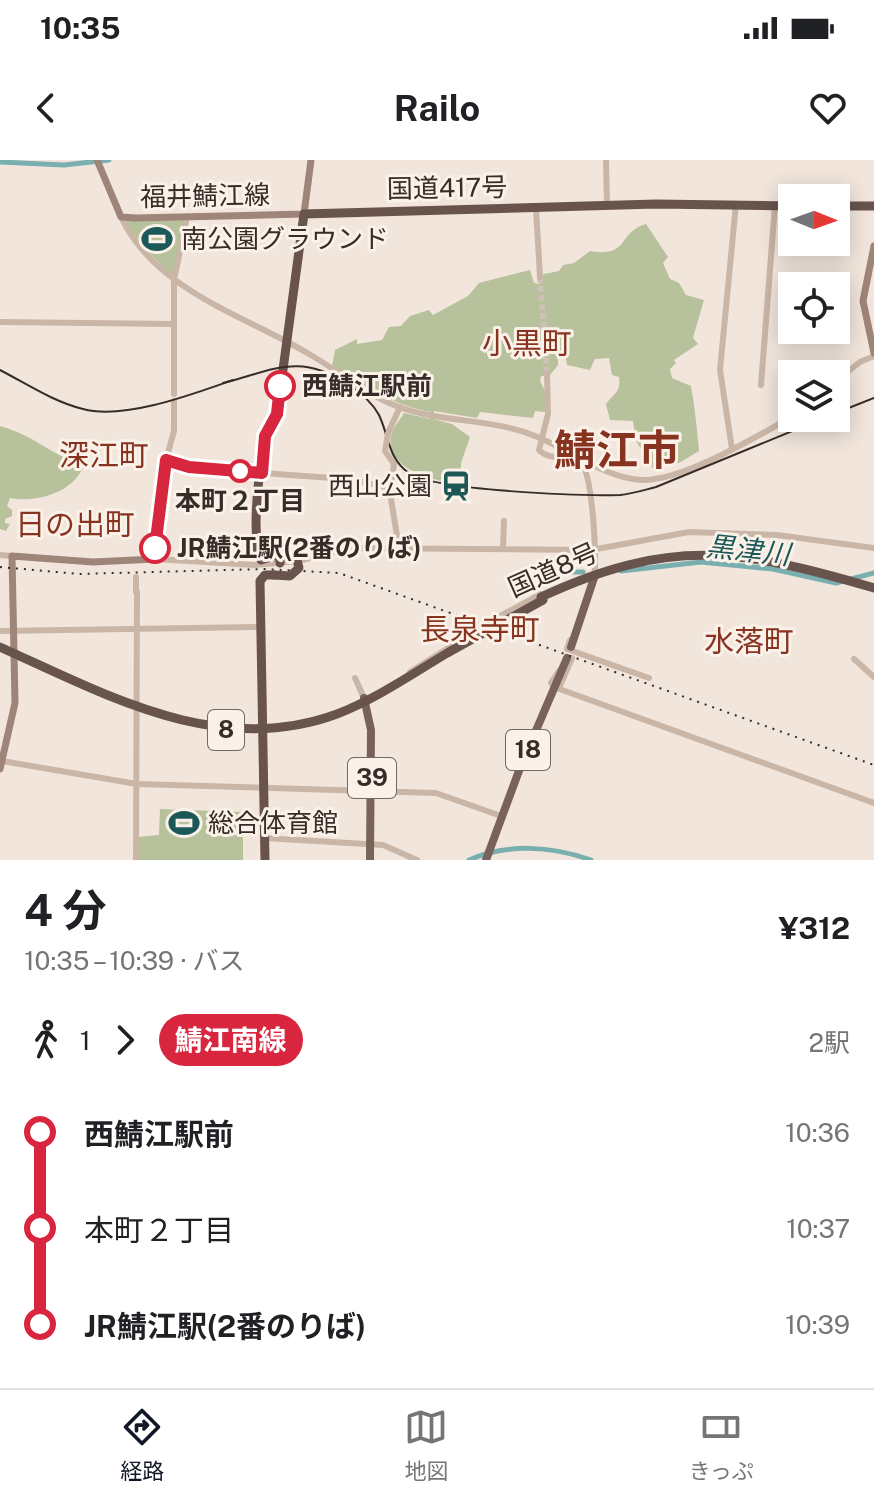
<!DOCTYPE html>
<html lang="ja">
<head>
<meta charset="utf-8">
<style>
  body { margin:0; font-family:"Public Sans","Noto Sans JP",sans-serif; background:#f2f2f2; color:#202124; height:100vh; display:flex; flex-direction:column; font-size:30px; white-space:nowrap }
  * { box-sizing:border-box; margin:0 }
  p { font-size:26px; color:#757577 }
  .icon { flex:none; width:44px; height:44px; fill:none; stroke:currentColor; stroke-width:2; stroke-linecap:round; stroke-linejoin:round }
  .map { position:relative; height:700px; overflow:hidden }
  .details { display:flex; flex-direction:column; background:#fff; flex:1 }
  .details>* { flex:none }
  .badge { padding:0 16px; border-radius:26px; font-size:28px; line-height:52px }
  .needle { width:52px; rotate:91deg }
  .buttons { position:absolute; left:778px; top:24px; display:grid; gap:16px }
  .buttons a { display:grid; place-items:center; width:72px; height:72px; border-radius:0px; background:#fff; box-shadow:0 4px 20px #0003; font-size:40px }
  .map>.badge { position:absolute; translate:-50% -50%; box-shadow:0 0 0 4px #fff }
  .legs { display:flex; align-items:center; gap:12px; height:88px; padding:0 24px; font-size:26px }
  .legs p { margin-inline-start:auto }
  .overview { display:flex; align-items:center; justify-content:space-between; height:136px; padding:0 24px }
  h1 { font-size:44px; font-weight:700; line-height:60px }
  ul { padding:0 24px; list-style:none }
  li { display:flex; align-items:center; gap:28px; height:96px; font-size:30px }
  li i { display:grid; place-items:center; width:12px; height:100%; margin:0 10px; background:currentColor }
  li i::after { content:''; width:20px; height:20px; margin:-10px; border:6px solid; border-radius:50%; background:#fff }
  li p { margin-inline-start:auto }
  li:first-child i { background:linear-gradient(#0000 50%,currentColor 0) }
  li:last-child i { background:linear-gradient(currentColor 50%,#0000 0) }
  .status { display:flex; justify-content:space-between; align-items:center; height:56px; padding:0 40px; background:#fff; direction:ltr }
  .status svg { height:22px; fill:currentColor }
  header { display:flex; justify-content:space-between; align-items:center; height:104px; padding:0 24px; background:#fff; font-size:36px; font-weight:700 }
  .tab-bar { display:flex; justify-content:space-around; align-items:center; height:112px; border-top:2px solid #e0e0e0; background:#fff; font-size:22px; color:#757577 }
  .tab-bar a { display:grid; justify-items:center; gap:4px }
  .tab-bar .on { color:#111827 }
  .map>svg:first-child { display:block }
</style>
</head>
<body>
<div class="status"><b>10:35</b><svg viewBox="0 0 49 12"><path d="M0 12V9h3v3zM5 12V6h3v6zM10 12V3h3v9zM15 12V0h3v12zM26 1h20v11H26zM47 4h2v5h-2z"/></svg></div>
<header><svg class="icon" aria-label="back" viewBox="0 0 24 24"><path d="M15 5l-7 7 7 7"/></svg>Railo<svg class="icon" aria-label="heart" viewBox="0 0 24 24"><path d="M12 20l-8-8c-3-5 5-10 8-4 3-6 11-1 8 4z"/></svg></header>
<div class="map">
<svg width="874" height="700" viewBox="0 0 874 700">
  <rect width="100%" height="100%" fill="#f2e6dc"/>
  <g fill="#b7c19b">
    <polygon points="184,59 174,114 171,114 141,85 126,63 127,60"/>
    <path d="M646,64l22,33 -5,6 7,16 9,4 7,12 18,5 -11,38 5,6 -24,16 2,3 -6,6 2,9 19,8c4,22 6,44 8,65l-20,12 -11,1 -4,-4 -9,12 -19,-31 -3,-20 -23,-1 -4,-16c8,-11 15,-11 13,-27l-7,-2 -3,-17 -14,1 -5,11 -23,-5 -1,-6 -8,-1v7l-8,10 -9,1 -1,5 5,10v21l-10,-1 -2,7 -53,-6 -3,6 -43,-7 -1,8 19,5 18,13 -9,26v11l-14,8c-23,-4 -61,-16 -56,-46 1,-8 9,-16 13,-23l26,6 1,-7c-36,-6 -68,-26 -99,-46l3,-16 22,-11v5l25,-4 7,-13 12,-1 9,-10 19,-6 4,5 35,-19 11,-13 51,-13 4,13 5,1 5,-10 15,-3 4,-6 11,-2 16,-12c40,7 27,-19 56,-27z"/>
    <path d="M0,266c36,10 50,29 84,39 -10,28 -48,38 -74,33l-3,8 5,4v6l-7,3v4l5,1 -4,7 -6,-2z"/>
    <polygon points="160,649 243,652 243,700 138,700 138,677 159,675"/>
  </g>
  <g fill="none" stroke-linecap="round" stroke-linejoin="round">
    <g stroke="#7aafaf" stroke-width="5">
      <polyline points="0,2 64,5 109,0"/>
      <polyline points="621,411 701,402 773,409 836,423 874,413"/>
      <polyline points="567,412 583,412"/>
      <path d="M469,700c38,-17 83,-14 122,0"/>
    </g>
    <polyline stroke="#cdc1b8" stroke-width="6" stroke-dasharray="6 3" stroke-linecap="butt" points="540,117 547,213"/>
    <g stroke="#cab6a7" stroke-width="6">
      <polyline points="606,0 607,46"/>
      <polyline points="536,48 540,117"/>
      <path d="M121,57c35,74 123,98 188,137 30,17 57,41 90,53 43,16 93,11 136,29 34,13 69,42 106,44 41,2 114,-43 151,-63"/>
      <polyline points="0,162 173,164"/>
      <path d="M547,213l1,41 -9,36c11,12 30,3 42,13 12,12 16,97 13,115"/>
      <polyline points="836,221 860,202 874,196"/>
      <polyline points="761,225 775,45"/>
      <polyline points="174,234 174,120 187,57"/>
      <polyline points="388,273 400,247"/>
      <polyline points="732,289 720,210 736,44"/>
      <polyline points="166,300 174,271 174,241"/>
      <polyline points="394,304 390,333 399,388"/>
      <polyline points="262,313 347,319 391,328"/>
      <polyline points="503,388 504,361"/>
      <polyline points="0,395 12,396"/>
      <polyline points="155,399 255,405 298,401 348,388 591,390 689,372 777,375 874,388"/>
      <polyline points="136,417 136,432"/>
      <polyline points="491,461 541,434"/>
      <polyline points="0,471 261,467"/>
      <polyline points="570,480 567,489 649,518"/>
      <polyline points="854,499 874,517"/>
      <polyline points="559,511 551,523 554,527 874,643"/>
      <polyline points="410,512 483,466"/>
      <polyline points="355,518 364,538"/>
      <polyline points="559,528 572,498"/>
      <polyline points="2,601 137,624 436,633 501,656"/>
      <polyline points="264,678 383,685 417,700"/>
      <polyline points="136,700 137,432"/>
    </g>
    <g stroke="#9e8479" stroke-width="7">
      <polyline points="97,0 121,57 136,58 304,54 311,0"/>
      <polyline points="874,86 863,141 874,193"/>
      <polyline points="0,609 15,543 12,396 93,402 155,399 155,361 166,300 189,307 262,313"/>
    </g>
    <g stroke="#796259" stroke-width="8">
      <polyline points="571,487 594,418"/>
      <polyline points="364,538 371,570 370,700"/>
      <polyline points="486,700 520,608 567,498"/>
    </g>
    <g stroke="#68544c" stroke-width="9">
      <polyline points="836,46 874,46"/>
      <path d="M280,403v-9l-19,6 -3,-5c-5,-38 0,-107 19,-141l27,-200 352,-10 136,2"/>
      <path d="M541,437c129,-60 201,-48 333,-9"/>
      <path d="M0,487c107,48 218,111 337,67 39,-15 75,-40 112,-62"/>
      <polyline points="265,700 260,421 265,415 274,415"/>
    </g>
    <g stroke="#372c28" stroke-width="2">
      <path d="M0,210c27,14 54,32 83,39 42,11 110,-15 150,-29"/>
      <path d="M223,223c51,-13 77,-31 126,2 12,8 23,17 30,30 10,21 9,44 30,58 26,18 174,23 211,22 12,-1 24,-5 36,-8l168,-69"/>
      <polyline points="836,253 874,238"/>
    </g>
    <polyline stroke="#372c28" stroke-width="2" stroke-dasharray="2 6" stroke-linecap="butt" points="0,407 79,414 264,409 339,413 874,605"/>
    <polyline stroke="#cab6a7" stroke-width="6" points="388,273 385,291 394,304"/>
    <g stroke="#68544c" stroke-width="9">
      <polyline points="274,415 290,416 299,408 296,396 280,394"/>
      <polyline points="449,492 543,440"/>
    </g>
  </g>
  <g fill="none" stroke-linecap="round" stroke-linejoin="round">
    <g stroke="#fff" stroke-width="18">
      <polyline id="line-1" points="155,388 166,300 189,307 262,313 265,276 277,254 280,226"/>
    </g>
    <use href="#line-1" stroke="#d7263d" stroke-width="12"/>
  </g>
  <defs>
    <g id="stadium-bare" transform="scale(2.4)"><path d="M0-5a6.5 5 0 1 0 0 10a6.5 5 0 1 0 0-10ZM-3.5-1.8h7v3.6h-7Z" fill="#1d5859" stroke="#faf1e8" stroke-width="2.5" paint-order="stroke"/></g>
    <g id="station-bare" transform="scale(2.4)"><path d="M-3-6H3Q5-6 5-4V2Q5 4 3 4L4.5 6H3L1.5 4h-3L-3 6H-4.5L-3 4Q-5 4-5 2V-4Q-5-6-3-6ZM-3.5-4v3h7v-3ZM-3.5 1v1.5H-2V1ZM2 1v1.5H3.5V1Z" fill="#1d5859" stroke="#faf1e8" stroke-width="2.5" paint-order="stroke"/></g>
  </defs>
  <g fill-rule="evenodd">
    <use href="#stadium-bare" x="157" y="79"/>
    <use href="#station-bare" x="456" y="326"/>
    <use href="#stadium-bare" x="184" y="663"/>
  </g>
  <g fill="#fff" stroke="#d7263d" stroke-width="4">
    <circle cx="280" cy="226" r="14"/>
    <circle cx="240" cy="311" r="10"/>
    <circle cx="155" cy="388" r="14"/>
  </g>
  <g text-anchor="middle" stroke-width="6" stroke-linejoin="round" paint-order="stroke">
    <g fill="#faf1e8" stroke="#726762" stroke-width="2">
      <rect x="208" y="550" width="36" height="40" rx="6"/>
      <rect x="506" y="570" width="44" height="40" rx="6"/>
      <rect x="348" y="598" width="48" height="40" rx="6"/>
    </g>
    <g font-size="24" font-weight="bold" fill="#372c28">
      <text x="226" y="578">8</text>
      <text x="528" y="598">18</text>
      <text x="372" y="626">39</text>
    </g>
    <g font-size="26" fill="#372c28" stroke="#faf1e8">
      <text transform="translate(447 28) rotate(-1)" y="9">国道417号</text>
      <text transform="translate(205 36) rotate(-1)" y="9">福井鯖江線</text>
      <text transform="translate(553 410) rotate(-24)" y="9">国道8号</text>
    </g>
    <g font-size="26" fill="#372c28" stroke="#faf1e8" text-anchor="start">
      <text x="181" y="88">南公園グラウンド</text>
      <text x="432" y="335" text-anchor="end">西山公園</text>
      <text x="208" y="672">総合体育館</text>
    </g>
    <g font-size="26" font-weight="bold" fill="#372c28" stroke="#faf1e8" text-anchor="start">
      <text x="302" y="235">西鯖江駅前</text>
      <text x="240" y="350" text-anchor="middle">本町２丁目</text>
      <text x="177" y="397">JR鯖江駅(2番のりば)</text>
    </g>
    <g font-size="28" font-style="italic" fill="#1d5859" stroke="#faf1e8">
      <text transform="translate(748 390) rotate(6)" y="10">黒津川</text>
    </g>
    <g font-size="30" fill="#873320" stroke="#faf1e8">
      <text x="527" y="194">小黒町</text>
      <text x="104" y="306">深江町</text>
      <text x="75" y="375">日の出町</text>
      <text x="480" y="480">長泉寺町</text>
      <text x="749" y="492">水落町</text>
    </g>
    <g font-size="42" font-weight="bold" fill="#873320" stroke="#faf1e8">
      <text x="617" y="305">鯖江市</text>
    </g>
  </g>
</svg>
<div class="buttons">
<a><svg class="needle" viewBox="-14 -14 28 28"><path d="M0-13l5 13h-10z" fill="#e53935"/><path d="M0 13l5-13h-10z" fill="#757577"/></svg></a>
<a><svg class="icon" aria-label="locate" viewBox="0 0 24 24"><circle cx="12" cy="12" r="6"/><path d="M12 2v4M12 18v4M2 12h4M18 12h4"/></svg></a>
<a><svg class="icon" aria-label="layers" viewBox="0 0 24 24"><path d="M12 4l9 5-9 5-9-5zM3 14l9 5 9-5"/></svg></a>
</div>
</div>
<section class="details">
<div class="overview"><div><h1>4 分</h1><p>10:35 – 10:39 · バス</p></div><b>¥312</b></div>
<div class="legs"><svg class="icon" aria-label="walk" viewBox="0 0 24 24"><circle cx="13" cy="4" r="2"/><path d="M13 8l-2 6 4 7M11 14l-3 7M7 12l3-4h3l4 4"/></svg>1<svg class="icon" aria-label="forward" viewBox="0 0 24 24"><path d="M9 5l7 7-7 7"/></svg><b class="badge" style="background:#d7263d;color:#fff">鯖江南線</b><p>2駅</p></div>
<ul>
<li><i style="color:#d7263d"></i><b>西鯖江駅前</b><p>10:36</p></li>
<li><i style="color:#d7263d"></i><span>本町２丁目</span><p>10:37</p></li>
<li><i style="color:#d7263d"></i><b>JR鯖江駅(2番のりば)</b><p>10:39</p></li>
</ul>
</section>
<nav class="tab-bar">
<a class="on"><svg class="icon" aria-label="directions" viewBox="0 0 24 24"><path d="M12 3l9 9-9 9-9-9zM9 14v-3h6M13 9l2 2-2 2"/></svg>経路</a>
<a><svg class="icon" aria-label="map" viewBox="0 0 24 24"><path d="M3 6l6-2 6 2 6-2v14l-6 2-6-2-6 2zM9 4v14M15 6v14"/></svg>地図</a>
<a><svg class="icon" aria-label="tickets" viewBox="0 0 24 24"><path d="M3 7h18v10H3zM15 7v10"/></svg>きっぷ</a>
</nav>
</body>
</html>
